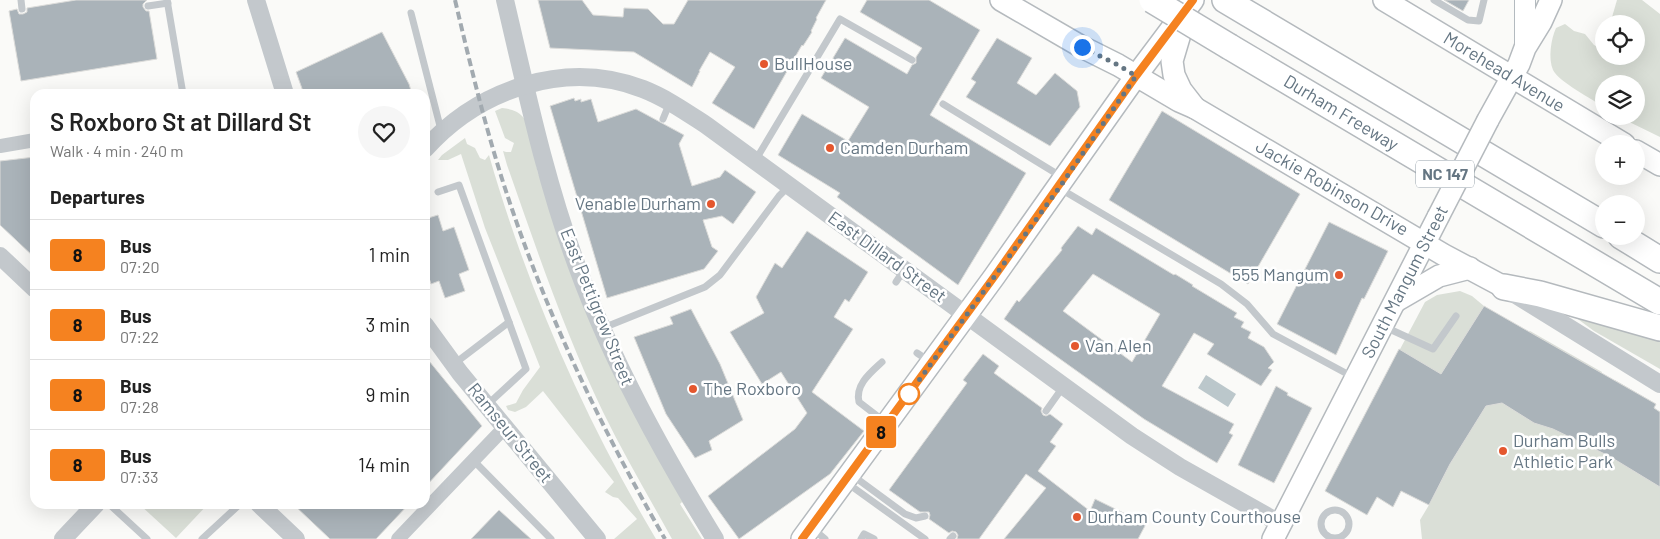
<!DOCTYPE html>
<html lang="en">
<head>
<meta charset="utf-8">
<style>
  body { margin:0; font-family:Barlow,sans-serif; background:#f6f6f6; color:#222; height:100vh; display:flex; flex-direction:column; font-size:19px; white-space:nowrap }
  * { box-sizing:border-box; margin:0 }
  p { font-size:16px; color:#767676 }
  .icon { flex:none; width:28px; height:28px; fill:none; stroke:currentColor; stroke-width:2; stroke-linecap:round; stroke-linejoin:round }
  .map { position:relative; flex:1; overflow:hidden }
  .side { position:absolute; left:30px; top:89px; width:400px; height:420px; display:flex; flex-direction:column; background:#fff; border-radius:15px; box-shadow:0 5px 20px #0002 }
  .side>* { flex:none }
  .badge { padding:0 10px; border-radius:4px; font-size:18px; line-height:32px }
  .controls { position:absolute; left:1595px; top:15px; display:grid; gap:10px }
  .controls a { display:grid; place-items:center; width:50px; height:50px; border-radius:50%; background:#fff; box-shadow:0 5px 20px #0002; font-size:25px }
  .you { position:absolute; width:25px; height:25px; margin:-12px; border:4px solid #fff; border-radius:50%; background:#1a73e8; box-shadow:0 0 0 8px #1a73e833 }
  .map>.badge { position:absolute; translate:-50% -50%; box-shadow:0 0 0 2px #fff }
  h2 { padding:0 20px; font-size:19px; line-height:45px }
  .round { display:grid; place-items:center; flex:none; width:52px; height:52px; border-radius:26px; background:#f6f6f6 }
  .headline { display:flex; align-items:center; justify-content:space-between; height:85px; padding:0 20px }
  h1 { font-size:24px; font-weight:600; line-height:38px }
  ul { padding:0; list-style:none }
  li { display:flex; align-items:center; gap:15px; height:70px; padding:0 20px; border-top:1px solid #e0e0e0 }
  li div { flex:1 }
  li b { display:block; font-size:19px }
  li em { font-style:normal }
  li .badge { min-width:55px; font-weight:700; text-align:center }
  .map>svg:first-child { display:block }
</style>
</head>
<body>
<div class="map">
<svg width="1660" height="539" viewBox="0 0 1660 539">
  <rect width="100%" height="100%" fill="#fafaf8"/>
  <g fill="#dadfd7">
    <path d="M1617,0h25l18,14v123l-43,-21h19v-32h-32v23c-12,-8 -45,-25 -51,-37 -5,-12 -2,-31 3,-42l9,-4 9,7 11,3 9,11 6,3 4,-5v13h32v-32h-26z"/>
    <path d="M502,108c8,1 15,2 21,9 6,6 13,45 15,56l167,366 -23,-37 -2,2 22,35h-30c-23,-42 -48,-84 -69,-127 -38,-79 -67,-164 -96,-247l-4,-14 3,1h5l3,-9 -9,-5 -10,-27z"/>
    <path d="M465,138l2,6 8,4 5,10 5,2 4,-5c38,133 96,265 167,384h-42l23,-20 -19,-21 -5,-1 -8,-5 9,-10 -71,-91 -17,16 -11,5 -7,-2 -2,-4 10,-3 7,-13 17,-23 -55,-139 -24,-74 -13,6h-10l4,-5z"/>
    <polygon points="1460,291 1472,296 1484,306 1518,326 1525,340 1530,331 1602,372 1596,383 1609,390 1615,380 1656,404 1654,408 1660,412 1660,539 1422,539 1420,520 1429,505 1401,491 1393,507 1377,497 1367,515 1325,491 1425,302 1437,295"/>
    <polygon points="1567,311 1660,334 1660,369 1594,331"/>
    <polygon points="139,504 208,504 176,538"/>
  </g>
  <polygon fill="#bbc7cb" points="1206,375 1236,394 1228,407 1198,388"/>
  <g fill="#aab3b9" stroke="#dcdcda" fill-rule="evenodd">
    <polygon points="76,0 147,0 143,4 143,7 146,11 149,11 157,59 21,81 9,11 17,9 19,14 23,14 27,12 27,8"/>
    <polygon points="538,0 582,0 593,15 623,17 624,8 648,9 663,24 674,24 688,0 826,0 816,18 817,19 811,31 812,32 803,46 802,45 754,129 712,103 735,67 710,52 699,71 700,71 692,87 634,52 550,48"/>
    <polygon points="867,0 929,0 980,30 930,115 1026,173 958,285 837,197 840,193 778,155 802,114 848,141 869,107 821,78 845,38 907,74 912,65 916,63 916,57 922,48 860,12"/>
    <polygon points="1444,0 1469,0 1463,11"/>
    <polygon points="382,32 409,84 412,94 304,94 296,72"/>
    <polygon points="997,38 1032,58 1017,83 1036,95 1055,73 1077,91 1080,107 1050,146 966,97 976,82 971,79"/>
    <polygon points="574,98 575,101 581,99 581,102 591,99 598,122 636,109 684,135 679,144 692,186 720,177 725,170 756,192 733,224 722,216 703,220 712,247 718,251 704,269 607,298 550,106"/>
    <polygon points="1162,111 1300,194 1248,284 1109,200"/>
    <polygon points="35,157 35,258 0,225 0,161"/>
    <polygon points="438,215 443,231 454,227 469,270 459,274 465,291 445,298 439,281 431,284 425,266 425,219"/>
    <polygon points="1329,222 1388,251 1364,299 1362,298 1336,355 1277,324"/>
    <path d="M1078,226l14,9 4,-7 78,47 1,-1 18,11 -1,1 45,27 -3,4 10,5 -3,5 10,5 -3,6 16,9 10,15 -6,6 4,2 -11,16 -54,-32 7,-10 -20,-11 -32,53 72,38 -5,9 4,2 -16,28 -73,-44 -140,-100 13,-19 2,2 43,-52 -1,-2zM1093,274l67,40 -28,48 -69,-51z"/>
    <polygon points="807,231 868,272 849,302 845,299 834,317 853,329 812,392 864,431 830,474 739,539 708,496 795,429 807,413 781,372 762,384 730,332 764,313 756,297 775,263 782,268"/>
    <polygon points="1484,306 1656,404 1654,408 1660,412 1660,487 1609,456 1553,429 1534,423 1502,403 1486,406 1450,464 1429,505 1401,491 1393,507 1377,497 1367,515 1325,491 1399,349 1441,374"/>
    <polygon points="691,309 720,364 743,420 709,441 712,450 695,458 666,414 634,337 673,324 670,317"/>
    <polygon points="983,354 999,366 994,373 1042,408 1041,411 1043,415 1046,416 1050,414 1063,424 1050,442 1056,446 1038,471 1090,511 1095,499 1146,524 1138,539 1004,539 1046,488 1026,474 979,539 957,539 958,535 956,532 952,531 949,533 929,519 930,515 929,512 920,512 889,490 967,383 963,380"/>
    <polygon points="425,356 482,426 425,487"/>
    <polygon points="1276,386 1288,393 1287,395 1312,408 1274,483 1238,465"/>
    <polygon points="293,504 409,504 376,539 330,539"/>
    <polygon points="499,510 531,539 471,539"/>
  </g>
  <g fill="none" stroke-linecap="round" stroke-linejoin="round">
    <g stroke="#b3babf" stroke-width="22">
      <polyline id="secondary" points="1525,48 1525,0"/>
    </g>
    <g stroke="#b5babe" stroke-width="24">
      <g id="primary">
        <polyline points="1001,0 1082,47 1118,65 1179,101 1195,108 1444,255 1504,287"/>
        <polyline points="1384,0 1624,144"/>
        <polyline points="1176,23 1180,34 1172,61 1174,75 1181,90 1195,108"/>
        <polyline points="1488,120 1519,64 1525,48 1541,22 1551,0"/>
        <polyline points="1636,151 1660,165"/>
        <polyline points="1396,301 1439,276 1470,268"/>
        <polyline points="802,539 994,277 1136,76 1193,0"/>
        <polyline points="1273,539 1438,217"/>
      </g>
    </g>
    <g stroke="#b4b9bd" stroke-width="28">
      <g id="motorway">
        <polyline points="1225,0 1604,225"/>
        <polyline points="1230,47 1660,302"/>
        <polyline points="1621,236 1660,260"/>
        <polyline points="1504,287 1540,294 1660,328"/>
      </g>
    </g>
    <g stroke="#c3c8cc" stroke-width="7">
      <polyline points="21,0 22,9"/>
      <polyline points="167,0 183,94"/>
      <polyline points="1434,0 1468,20 1479,21 1484,0"/>
      <polyline points="148,6 168,3"/>
      <polyline points="411,13 441,130"/>
      <polyline points="943,104 1062,177"/>
      <polyline points="663,119 670,102"/>
      <polyline points="755,161 840,19 912,60"/>
      <polyline points="1059,188 1221,284 1247,304 1273,334 1353,377"/>
      <polyline points="438,192 459,185 526,369 487,405"/>
      <polyline points="896,282 904,270"/>
      <polyline points="1385,327 1433,349 1456,316"/>
      <polyline points="603,328 705,287 720,275 779,196 789,186"/>
      <polyline points="917,353 929,361"/>
      <path d="M882,362c-12,11 -27,23 -23,40l26,20"/>
      <polyline points="454,364 509,322"/>
      <polyline points="1046,411 1063,387"/>
      <polyline points="473,460 551,539"/>
      <polyline points="852,475 905,514 916,518 925,516"/>
      <polyline points="847,483 925,539"/>
      <polyline points="109,504 147,539"/>
      <circle cx="1335" cy="524" r="14"/>
      <polyline points="813,529 825,539"/>
      <polyline points="202,539 240,504"/>
      <polyline points="861,539 864,534 874,539"/>
      <polyline points="950,539 953,536"/>
    </g>
    <g stroke="#c3c8cc" stroke-width="14">
      <polyline points="0,146 35,140"/>
      <polyline points="398,539 505,427"/>
    </g>
    <g stroke="#c3c8cc" stroke-width="18">
      <polyline points="256,0 285,94"/>
      <path d="M505,0c21,89 40,180 72,266 35,96 85,186 138,273"/>
      <path d="M425,149c54,-60 140,-90 218,-60 23,9 43,23 63,36l426,311 48,31 101,57"/>
      <polyline points="0,256 35,289"/>
      <polyline points="1513,293 1660,384"/>
      <polyline points="425,325 460,373 597,539"/>
      <polyline points="259,504 296,539"/>
      <polyline points="63,539 96,504"/>
    </g>
    <use href="#secondary" stroke="#fff" stroke-width="20"/>
    <use href="#primary" stroke="#fff" stroke-width="21"/>
    <use href="#motorway" stroke="#fff" stroke-width="25"/>
    <path stroke="#a2aab0" stroke-width="4" stroke-dasharray="8 4" stroke-linecap="butt" d="M455,0c17,72 34,143 58,212 39,114 92,223 152,327"/>
    <g stroke="#b5babe" stroke-width="24" stroke-linecap="butt">
      <polyline id="primary-bridge" points="1438,217 1488,120"/>
    </g>
    <g stroke="#b4b9bd" stroke-width="28" stroke-linecap="butt">
      <polyline id="motorway-bridge" points="1152,0 1230,47"/>
    </g>
    <use href="#primary-bridge" stroke="#fff" stroke-width="21"/>
    <use href="#motorway-bridge" stroke="#fff" stroke-width="25"/>
  </g>
  <g fill="none" stroke-linecap="round" stroke-linejoin="round">
    <g stroke="#fff" stroke-width="11">
      <polyline id="line" points="802,539 994,277 1136,76 1193,0"/>
    </g>
    <use href="#line" stroke="#f58220" stroke-width="8"/>
    <polyline stroke="#657683" stroke-width="5" stroke-dasharray="0 9" points="909,394 1059,188 1136,76 1118,65 1082,47"/>
  </g>
  <g fill="#e4572e" stroke="#fff" stroke-width="2">
    <circle cx="764" cy="64" r="5"/>
    <circle cx="830" cy="148" r="5"/>
    <circle cx="711" cy="204" r="5"/>
    <circle cx="1339" cy="275" r="5"/>
    <circle cx="1075" cy="346" r="5"/>
    <circle cx="693" cy="389" r="5"/>
    <circle cx="1503" cy="451" r="5"/>
    <circle cx="1077" cy="517" r="5"/>
  </g>
  <circle fill="#fff" stroke="#f58220" stroke-width="2.5" cx="909" cy="394" r="10"/>
  <g text-anchor="middle" stroke-width="5" stroke-linejoin="round" paint-order="stroke">
    <rect fill="#fff" stroke="#939fa8" stroke-width="1" x="1416" y="160.5" width="58" height="27" rx="4"/>
    <g font-size="16" font-weight="bold" fill="#657683">
      <text x="1445" y="180">NC 147</text>
    </g>
    <g font-size="18" fill="#657683" stroke="#fff" text-anchor="start">
      <text x="774" y="70">BullHouse</text>
      <text x="840" y="154">Camden Durham</text>
      <text x="701" y="210" text-anchor="end">Venable Durham</text>
      <text x="1329" y="281" text-anchor="end">555 Mangum</text>
      <text x="1085" y="352">Van Alen</text>
      <text x="703" y="395">The Roxboro</text>
      <text x="1513" y="447">Durham Bulls<tspan x="1513" dy="21">Athletic Park</tspan></text>
      <text x="1087" y="523">Durham County Courthouse</text>
    </g>
    <g font-size="18" fill="#657683" stroke="#fff">
      <text transform="translate(1504 72) rotate(31)" y="6">Morehead Avenue</text>
      <text transform="translate(1341 113) rotate(31)" y="6">Durham Freeway</text>
      <text transform="translate(1332 188) rotate(30)" y="6">Jackie Robinson Drive</text>
      <text transform="translate(887 257) rotate(36)" y="6">East Dillard Street</text>
      <text transform="translate(1405 282) rotate(-63)" y="6">South Mangum Street</text>
      <text transform="translate(597 307) rotate(68)" y="6">East Pettigrew Street</text>
      <text transform="translate(510 433) rotate(51)" y="6">Ramseur Street</text>
    </g>
  </g>
</svg>
<div class="controls">
<a><svg class="icon" aria-label="locate" viewBox="0 0 24 24"><circle cx="12" cy="12" r="6"/><path d="M12 2v4M12 18v4M2 12h4M18 12h4"/></svg></a>
<a><svg class="icon" aria-label="layers" viewBox="0 0 24 24"><path d="M12 4l9 5-9 5-9-5zM3 14l9 5 9-5"/></svg></a>
<a>+</a>
<a>−</a>
</div>
<div class="you" style="left:1082px;top:47px"></div>
<b class="badge" style="left:881px;top:432px;background:#f58220;color:#111">8</b>
<section class="side">
<div class="headline"><div><h1>S Roxboro St at Dillard St</h1><p>Walk · 4 min · 240 m</p></div><a class="round"><svg class="icon" aria-label="heart" viewBox="0 0 24 24"><path d="M12 20l-8-8c-3-5 5-10 8-4 3-6 11-1 8 4z"/></svg></a></div>
<h2>Departures</h2>
<ul>
<li><span class="badge" style="background:#f58220;color:#111">8</span><div><b>Bus</b><p>07:20</p></div><em>1 min</em></li>
<li><span class="badge" style="background:#f58220;color:#111">8</span><div><b>Bus</b><p>07:22</p></div><em>3 min</em></li>
<li><span class="badge" style="background:#f58220;color:#111">8</span><div><b>Bus</b><p>07:28</p></div><em>9 min</em></li>
<li><span class="badge" style="background:#f58220;color:#111">8</span><div><b>Bus</b><p>07:33</p></div><em>14 min</em></li>
</ul>
</section>
</div>
</body>
</html>
